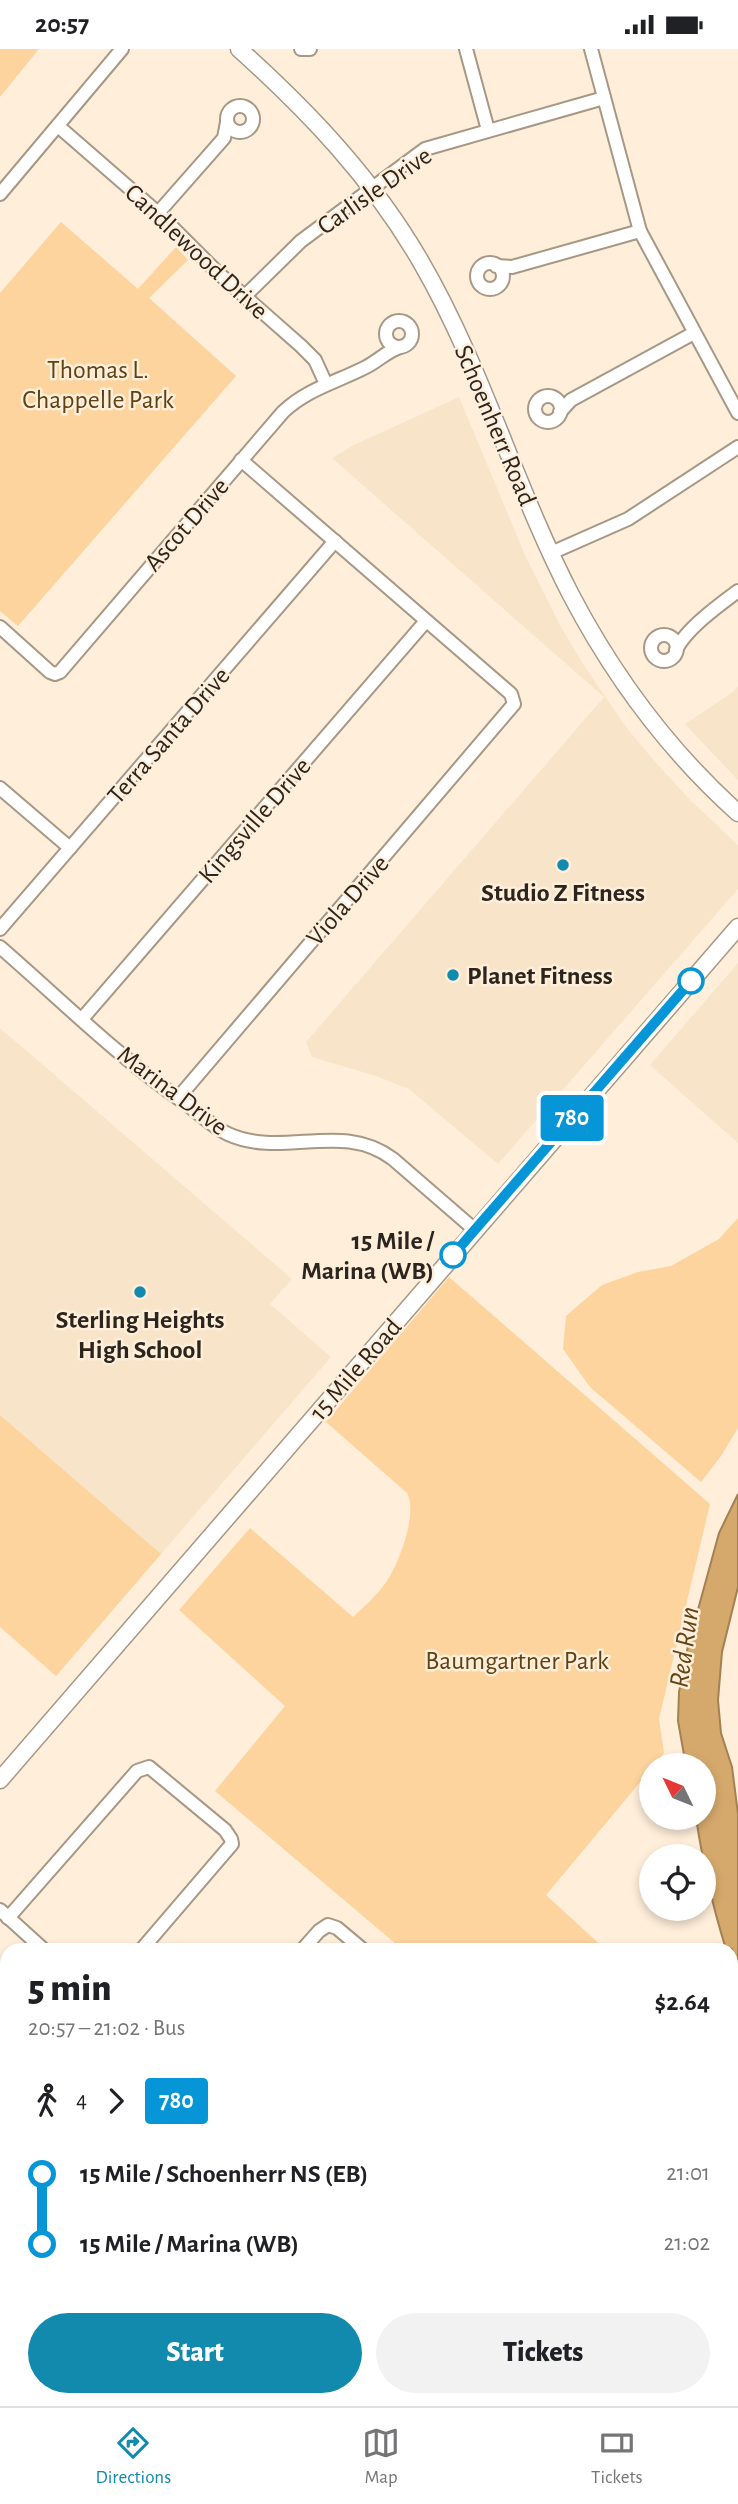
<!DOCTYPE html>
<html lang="en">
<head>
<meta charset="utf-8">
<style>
  body { margin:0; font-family:"Alegreya Sans",sans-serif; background:#f2f2f2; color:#202124; height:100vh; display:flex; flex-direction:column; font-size:26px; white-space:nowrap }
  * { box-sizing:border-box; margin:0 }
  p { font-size:23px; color:#757577 }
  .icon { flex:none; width:38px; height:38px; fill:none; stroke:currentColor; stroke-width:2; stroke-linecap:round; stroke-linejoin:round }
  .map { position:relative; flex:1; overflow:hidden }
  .sheet { position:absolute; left:0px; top:1894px; width:738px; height:464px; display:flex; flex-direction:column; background:#fff; border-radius:21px 21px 0 0; box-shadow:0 4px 10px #0003 }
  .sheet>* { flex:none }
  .badge { padding:0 14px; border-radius:5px; font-size:24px; line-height:46px }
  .needle { width:46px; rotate:313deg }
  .buttons { position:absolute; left:639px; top:1704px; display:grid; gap:14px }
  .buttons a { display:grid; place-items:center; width:77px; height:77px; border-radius:50%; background:#fff; box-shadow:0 4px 10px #0003; font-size:35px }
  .map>.badge { position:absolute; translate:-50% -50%; box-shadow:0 0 0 4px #fff }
  .legs { display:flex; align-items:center; gap:10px; height:77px; padding:0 28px; font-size:23px }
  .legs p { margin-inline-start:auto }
  .summary { display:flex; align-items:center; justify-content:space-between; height:119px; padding:0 28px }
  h1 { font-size:38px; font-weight:800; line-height:52px }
  .button { display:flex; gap:14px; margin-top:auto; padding:14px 28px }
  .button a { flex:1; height:80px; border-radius:42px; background:#128aad; color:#fff; font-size:28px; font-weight:800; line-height:80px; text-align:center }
  .button a+a { background:#f2f2f2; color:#202124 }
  ul { padding:0 28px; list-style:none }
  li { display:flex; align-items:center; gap:24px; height:70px; font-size:26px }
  li i { display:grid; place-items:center; width:10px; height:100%; margin:0 9px; background:currentColor }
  li i::after { content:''; width:18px; height:18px; margin:-9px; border:5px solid; border-radius:50%; background:#fff }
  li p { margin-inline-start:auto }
  li:first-child i { background:linear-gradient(#0000 50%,currentColor 0) }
  li:last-child i { background:linear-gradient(currentColor 50%,#0000 0) }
  .status { display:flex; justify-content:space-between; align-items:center; height:49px; padding:0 35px; background:#fff; direction:ltr }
  .status svg { height:19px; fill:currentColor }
  .tabs { display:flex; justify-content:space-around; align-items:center; height:98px; border-top:2px solid #e0e0e0; background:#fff; font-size:19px; color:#757577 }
  .tabs a { display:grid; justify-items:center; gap:4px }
  .tabs .active { color:#128aad }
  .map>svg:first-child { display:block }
</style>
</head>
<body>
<div class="status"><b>20:57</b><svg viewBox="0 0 49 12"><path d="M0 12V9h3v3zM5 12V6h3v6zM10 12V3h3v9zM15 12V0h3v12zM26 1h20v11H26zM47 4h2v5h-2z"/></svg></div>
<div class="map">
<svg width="738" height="2357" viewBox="0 0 738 2357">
  <rect width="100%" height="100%" fill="#feeeda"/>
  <g fill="#f8e4c9">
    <polygon points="459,348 525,506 561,578 583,615 626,678 650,707 690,751 738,796 738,840 498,1115 409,1040 376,1027 312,1008 306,993 604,648 332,409 354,396"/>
    <polygon points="738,637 738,731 685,675 733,643"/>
    <polygon points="738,914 738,1094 650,1016"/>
    <polygon points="0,979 292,1230 270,1255 331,1308 161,1505 0,1366"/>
    <polygon points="0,1941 7,1947 7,2244 0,2238"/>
  </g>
  <g fill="#fdd49e">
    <polygon points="0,0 39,0 0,48"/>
    <polygon points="61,173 138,240 176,198 188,211 149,249 236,327 18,577 0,562 0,244"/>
    <polygon points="738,1169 738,1379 721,1407 701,1433 590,1338 563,1300 566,1267 602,1236 638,1223 671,1217 719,1190"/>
    <path d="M449,1228l261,227 -51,215 5,34 -10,13h-3v3l-105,126 59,54h-203l-187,-158 70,-85 -106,-96 71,-82 103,89c11,-10 25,-23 34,-36 12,-18 31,-68 20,-88l-81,-71z"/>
    <polygon points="0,1366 161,1505 56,1627 0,1578"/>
    <polygon points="732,2016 738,2022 738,2188 732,2182"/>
  </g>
  <path fill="#d5a96c" stroke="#a28154" stroke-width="2" d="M738,1445v93l-16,65 -4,48 3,33 11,34 6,47v164l-6,-14v-15h-6c-14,-44 -23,-86 -30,-131h8v-52h-18l-8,-45 1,-29 9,-46 31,-113z"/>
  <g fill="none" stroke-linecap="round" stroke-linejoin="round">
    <g stroke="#a69885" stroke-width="16">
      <g id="minor">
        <polyline points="301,0 310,0"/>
        <polyline points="466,0 488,81"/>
        <polyline points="591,0 640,182 738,364"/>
        <circle cx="240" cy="70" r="13"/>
        <polyline points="58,77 158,164 217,223 301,297 315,311 326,335"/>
        <polyline points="0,145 122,0"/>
        <polyline points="158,164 224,89 227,73"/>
        <circle cx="490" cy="227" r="13"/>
        <polyline points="496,217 512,218 640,182"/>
        <polyline points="245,247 301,192 425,100 604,49"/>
        <circle cx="399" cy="285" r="13"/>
        <circle cx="548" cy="360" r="13"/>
        <polyline points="560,363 571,351 694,284"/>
        <polyline points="551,504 628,470 738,398"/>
        <path d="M0,578l50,45 5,2 5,-2 223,-260c24,-23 54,-30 83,-45 12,-6 21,-16 34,-20"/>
        <circle cx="664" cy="599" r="13"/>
        <path d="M676,601c10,-21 43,-45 62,-59"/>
        <polyline points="0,739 70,799"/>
        <polyline points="0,880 335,492"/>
        <path d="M0,898c60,52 119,111 185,156 14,10 26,23 43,31 55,25 114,-14 165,25l82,71"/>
        <polyline points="82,970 426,572"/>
        <polyline points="178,1049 514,655 511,645 241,411"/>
        <polyline points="0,1861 43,1900"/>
        <polyline points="8,1869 137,1722 149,1718 225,1781 231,1790 232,1795 142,1900"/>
        <polyline points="303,1900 319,1882 328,1876 337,1879 362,1900"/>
        <polyline points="732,2264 738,2270"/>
        <polyline points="0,2271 7,2277"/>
        <polyline points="91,2350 99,2357"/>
        <polyline points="24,2357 30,2350"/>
        <polyline points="322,2357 328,2350"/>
        <polyline points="573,2357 579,2350"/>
        <polyline points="733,2357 738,2351"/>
      </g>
    </g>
    <g stroke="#a69885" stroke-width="19">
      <g id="major">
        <path d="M239,0c70,63 134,130 182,213 61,105 94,225 150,333 43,82 98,156 167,218"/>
        <polyline points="0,1731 738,878"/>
      </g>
    </g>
    <use href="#minor" stroke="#fff" stroke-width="12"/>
    <use href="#major" stroke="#fff" stroke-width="16"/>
  </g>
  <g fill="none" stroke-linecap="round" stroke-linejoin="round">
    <g stroke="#fff" stroke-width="16">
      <polyline id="line-1" points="453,1206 691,932"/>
    </g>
    <use href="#line-1" stroke="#0696d7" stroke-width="10"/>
  </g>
  <g fill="#128aad" stroke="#feeeda" stroke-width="2.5">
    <circle cx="563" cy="816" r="7"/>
    <circle cx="453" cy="926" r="7"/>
    <circle cx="140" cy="1243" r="7"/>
  </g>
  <g fill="#fff" stroke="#0696d7" stroke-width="3.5">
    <circle cx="691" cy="932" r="12"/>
    <circle cx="453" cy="1206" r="12"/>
  </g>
  <g text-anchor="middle" stroke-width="5" stroke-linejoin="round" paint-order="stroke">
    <g font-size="26" fill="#2b251d" stroke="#feeeda">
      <text transform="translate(374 141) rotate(-35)" y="9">Carlisle Drive</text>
      <text transform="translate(197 202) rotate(43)" y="9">Candlewood Drive</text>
      <text transform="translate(496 376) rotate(67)" y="9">Schoenherr Road</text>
      <text transform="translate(186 475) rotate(-49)" y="9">Ascot Drive</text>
      <text transform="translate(168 686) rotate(-49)" y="9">Terra Santa Drive</text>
      <text transform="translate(254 771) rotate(-49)" y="9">Kingsville Drive</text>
      <text transform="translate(347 851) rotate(-49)" y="9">Viola Drive</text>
      <text transform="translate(173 1041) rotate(37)" y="9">Marina Drive</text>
      <text transform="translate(355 1320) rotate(-49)" y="9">15 Mile Road</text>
    </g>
    <g font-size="26" fill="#604212" stroke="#feeeda">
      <text x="98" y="329">Thomas L.<tspan x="98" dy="30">Chappelle Park</tspan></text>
      <text x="517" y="1620">Baumgartner Park</text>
    </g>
    <g font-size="26" font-weight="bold" fill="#2b251d" stroke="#feeeda">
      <text x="563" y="852">Studio Z Fitness</text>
      <text x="467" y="935" text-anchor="start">Planet Fitness</text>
      <text x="140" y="1279">Sterling Heights<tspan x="140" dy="30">High School</tspan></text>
    </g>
    <g font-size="26" font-weight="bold" fill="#2b251d" stroke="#feeeda" text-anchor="end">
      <text x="434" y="1200">15 Mile /<tspan x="434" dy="30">Marina (WB)</tspan></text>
    </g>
    <g font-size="28" font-style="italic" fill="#624415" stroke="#feeeda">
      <text transform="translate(683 1598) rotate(-82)" y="10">Red Run</text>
    </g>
  </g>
</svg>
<div class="buttons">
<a><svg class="needle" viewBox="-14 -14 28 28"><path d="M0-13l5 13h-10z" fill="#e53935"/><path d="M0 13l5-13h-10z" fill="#757577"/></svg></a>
<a><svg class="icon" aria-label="locate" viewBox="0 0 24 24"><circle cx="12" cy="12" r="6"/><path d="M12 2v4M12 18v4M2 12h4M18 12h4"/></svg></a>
</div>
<b class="badge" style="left:572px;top:1069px;background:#0696d7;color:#fff">780</b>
<section class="sheet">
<div class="summary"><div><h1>5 min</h1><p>20:57 – 21:02 · Bus</p></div><b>$2.64</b></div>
<div class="legs"><svg class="icon" aria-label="walk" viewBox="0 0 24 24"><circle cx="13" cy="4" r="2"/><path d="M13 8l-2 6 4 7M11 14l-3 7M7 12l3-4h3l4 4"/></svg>4<svg class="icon" aria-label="forward" viewBox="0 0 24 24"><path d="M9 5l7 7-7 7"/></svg><b class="badge" style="background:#0696d7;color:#fff">780</b></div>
<ul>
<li><i style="color:#0696d7"></i><b>15 Mile / Schoenherr NS (EB)</b><p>21:01</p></li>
<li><i style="color:#0696d7"></i><b>15 Mile / Marina (WB)</b><p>21:02</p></li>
</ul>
<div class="button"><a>Start</a><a>Tickets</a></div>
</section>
</div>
<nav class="tabs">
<a class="active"><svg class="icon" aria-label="directions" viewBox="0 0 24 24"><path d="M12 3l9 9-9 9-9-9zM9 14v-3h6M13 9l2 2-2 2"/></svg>Directions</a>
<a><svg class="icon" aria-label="map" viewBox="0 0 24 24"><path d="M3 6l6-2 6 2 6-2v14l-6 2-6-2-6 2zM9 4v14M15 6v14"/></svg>Map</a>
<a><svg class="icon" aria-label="tickets" viewBox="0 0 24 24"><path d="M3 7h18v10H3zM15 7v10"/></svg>Tickets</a>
</nav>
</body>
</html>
